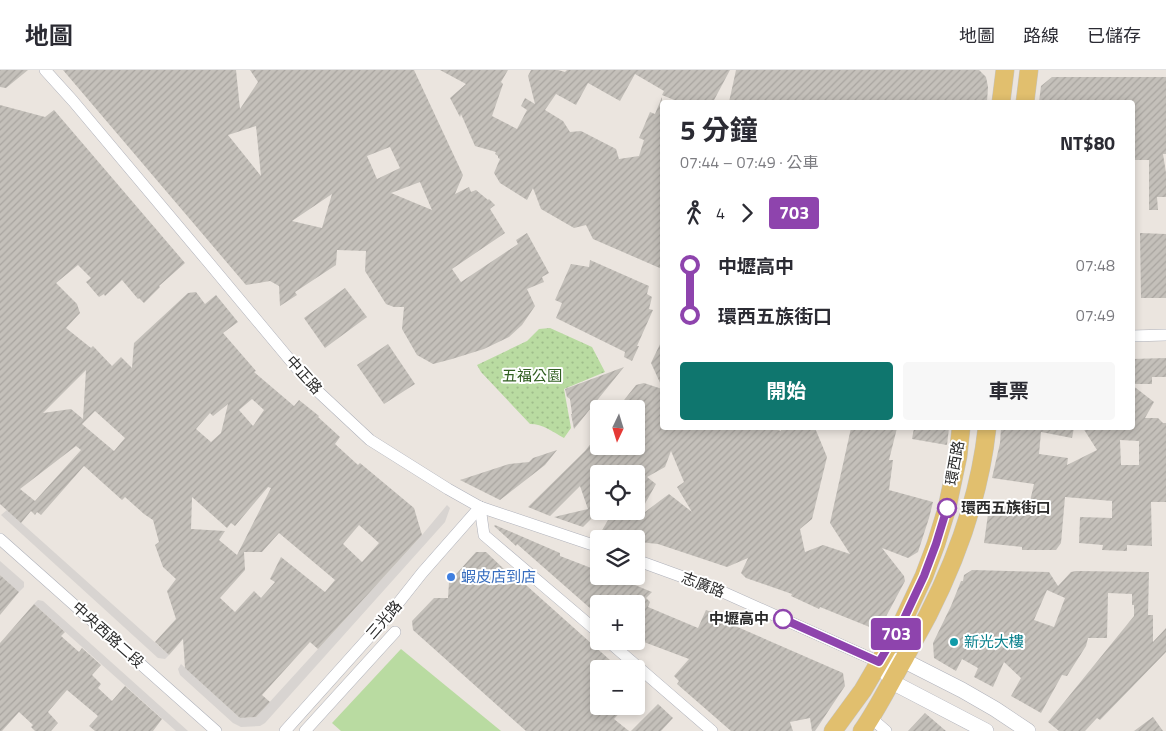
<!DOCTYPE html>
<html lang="zh-TW">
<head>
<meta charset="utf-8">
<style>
  body { margin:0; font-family:"Titillium Web","Noto Sans TC",sans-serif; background:#f7f7f7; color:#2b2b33; height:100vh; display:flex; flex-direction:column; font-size:19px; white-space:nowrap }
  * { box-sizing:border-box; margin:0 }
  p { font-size:16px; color:#7c7c81 }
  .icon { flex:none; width:28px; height:28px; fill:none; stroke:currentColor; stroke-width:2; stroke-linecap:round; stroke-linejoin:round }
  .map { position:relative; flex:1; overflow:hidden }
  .details { position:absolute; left:660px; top:30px; width:475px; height:330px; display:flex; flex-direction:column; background:#fff; border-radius:5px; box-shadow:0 2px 8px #0003 }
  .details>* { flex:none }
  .badge { padding:0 10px; border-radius:4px; font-size:18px; line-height:32px }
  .needle { width:32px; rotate:184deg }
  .buttons { position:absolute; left:590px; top:330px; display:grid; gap:10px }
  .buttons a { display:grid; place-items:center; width:55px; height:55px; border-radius:5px; background:#fff; box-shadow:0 2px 8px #0003; font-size:25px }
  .map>.badge { position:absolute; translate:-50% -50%; box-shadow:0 0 0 2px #fff }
  .legs { display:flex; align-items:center; gap:8px; height:55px; padding:0 20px; font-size:16px }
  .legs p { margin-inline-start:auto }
  .head { display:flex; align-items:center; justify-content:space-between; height:85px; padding:0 20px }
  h1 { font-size:28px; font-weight:700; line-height:38px }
  .primary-button { display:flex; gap:10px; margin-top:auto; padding:10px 20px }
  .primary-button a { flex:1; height:58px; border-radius:5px; background:#0f766e; color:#fff; font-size:20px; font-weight:700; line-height:58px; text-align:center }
  .primary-button a+a { background:#f7f7f7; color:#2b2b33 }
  ul { padding:0 20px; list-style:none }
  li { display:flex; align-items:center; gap:18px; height:50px; font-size:19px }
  li i { display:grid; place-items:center; width:8px; height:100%; margin:0 6px; background:currentColor }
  li i::after { content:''; width:12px; height:12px; margin:-6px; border:4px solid; border-radius:50%; background:#fff }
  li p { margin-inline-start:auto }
  li:first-child i { background:linear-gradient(#0000 50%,currentColor 0) }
  li:last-child i { background:linear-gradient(currentColor 50%,#0000 0) }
  header { display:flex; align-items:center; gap:30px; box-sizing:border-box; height:70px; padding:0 25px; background:#fff; border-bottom:1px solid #e1e1e2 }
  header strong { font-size:24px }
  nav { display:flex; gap:28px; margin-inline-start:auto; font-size:18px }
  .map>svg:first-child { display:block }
</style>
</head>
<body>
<header>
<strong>地圖</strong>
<nav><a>地圖</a><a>路線</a><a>已儲存</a></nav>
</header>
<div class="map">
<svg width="1166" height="661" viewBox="0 0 1166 661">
  <defs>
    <pattern id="park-dots" width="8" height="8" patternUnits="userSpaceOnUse" patternTransform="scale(1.25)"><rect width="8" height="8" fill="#b9dba1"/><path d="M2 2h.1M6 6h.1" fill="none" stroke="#9fbc8b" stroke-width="1.8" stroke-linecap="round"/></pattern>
    <pattern id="building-hatch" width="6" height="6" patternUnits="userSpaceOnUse" patternTransform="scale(1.25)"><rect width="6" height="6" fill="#c4c0ba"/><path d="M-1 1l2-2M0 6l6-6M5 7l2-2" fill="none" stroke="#a9a5a0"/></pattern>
  </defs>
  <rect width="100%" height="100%" fill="#ebe5df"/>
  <polygon fill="#b9dba1" points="401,579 501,661 341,661 332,653"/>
  <path fill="url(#park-dots)" d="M550,258l42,19 13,25 -41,17 7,39 -7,10c-11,-6 -21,-14 -34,-14l-49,-52 -4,-7 50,-24 12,-12z"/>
  <g fill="#d8d4d1">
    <polygon points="447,435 450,438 445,452 265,653 260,656 241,657 233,653 180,605 178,599 181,594 240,648 256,647 422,465"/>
    <polygon points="7,440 169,585 165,589 158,588 1,445"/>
    <polygon points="0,491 24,512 24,517 19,522 0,505"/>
    <polygon points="38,530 43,531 188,661 176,661 34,534"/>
  </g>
  <g fill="url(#building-hatch)" fill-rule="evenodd">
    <polygon points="0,0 28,0 6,18 0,17"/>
    <path d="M63,0h173l4,39 18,-27 -8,-12h164l49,105 -8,19 14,-7 2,5 5,-2 12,10 1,-1 6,6 -5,4 15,24 -53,36 9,13 57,-38 -2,-4 11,-7 22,40 -7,4 2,5 -17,7 8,17 -13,19 -13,12 -25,12 -32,10 -19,5 -16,-9 -15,-26 2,-22h-10l-8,-3 -21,-33 1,-20 -29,-1 -1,15 -41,27 2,3 -17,11 -1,-20 -9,-5 -24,4zM256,56l5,50 -33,-41zM390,77l10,21 -23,11 -10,-23zM420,112l12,28 -41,-17zM332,124l-10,34 -30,-7z"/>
    <polygon points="440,0 508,0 501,12 503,14 492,46 517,59 527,40 521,36 525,28 535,34 528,6 531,0 558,0 565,2 567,0 730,0 713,32 679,32 662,25 664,21 635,4 620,31 588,13 576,35 556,24 545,40 563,51 570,62 581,61 616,79 619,89 639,86 644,70 639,68 650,42 655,44 662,27 662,199 593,169 586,155 574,158 541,139 533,118 527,130 500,113 494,103 500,89 498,88 498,86 495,84 496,82 475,76 461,44 460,47 450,28 466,14"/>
    <polygon points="736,0 979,0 986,7 988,17 987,32 729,32"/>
    <polygon points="1052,7 1166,7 1166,84 1163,84 1166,103 1166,127 1157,127 1158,140 1149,140 1149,90 1132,90 1132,32 1039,32 1041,16"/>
    <path d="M0,35l45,12 9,-7 131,153 -26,23 1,1 -16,16 -5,-5 -1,1 -16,-19 -17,16 -1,-2 -5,3 -13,-15 5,-4 -13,-13 -22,18 21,21 3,9 -14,15 25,20 2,-2 19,20 9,-9 11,11 2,-25 54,-50 8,-1 9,12 11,-9 22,27 -15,11 33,38 -2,1 40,34 5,-6 20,16 -1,1 22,20 -5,7 23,21 2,-2 54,45 8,27 -104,114 -8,-7 -48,53 8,7 -14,15 -16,1 -55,-50 -2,-29 -14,16 -14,-13 21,-23 -9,-28 9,-12 -13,-12 -8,-22 4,-3 -6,-22 -9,-6 -19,-17 -3,3 -38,-34 -43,49 -4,-3 -2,3 -4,-4 -10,12 -21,-19zM86,300l-3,49 -12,-10 -28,4zM252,329l12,11 -11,16 -14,-16zM228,334l-7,29 -10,9 -15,-13 14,-16 3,3zM95,341l30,27 -11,13 -32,-27zM76,376l5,4 -46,51 -15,-12zM268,417l3,1 -34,67 -18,-15 6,-9 -34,-2 1,-32 35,31 4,-5 4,3zM359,455l20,18 -17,19 -19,-18zM279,463l56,47 -10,12 -44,-35 -11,22 5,3 -14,16 -7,-7 -19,21 -15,-14 25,-28 -1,-18h18z"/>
    <polygon points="1140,163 1166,164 1166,228 1141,228"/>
    <polygon points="590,190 649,216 647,224 652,227 649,239 653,240 637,276 639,276 632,291 624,287 625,282 556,248 562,233 555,230 571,194 589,197"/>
    <polygon points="345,218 367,247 325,278 304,248"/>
    <polygon points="662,270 662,317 651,293"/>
    <polygon points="388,274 415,314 384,334 357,295"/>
    <polygon points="1166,288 1166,307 1152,307 1152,314 1132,314 1132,289"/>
    <polygon points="624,297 574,359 571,344 572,344 570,329 567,327 565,319"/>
    <path d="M644,313l18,6v39h109l10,3v-3h34l12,29 -15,62 -12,10 5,23 18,-7 27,9 -20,-31 21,-95h46l-8,32h4l-4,30 44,12 -4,16 -11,34 -10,6 -26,-10 22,28 1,5 -24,45 -9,2 -52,-21 -1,2 -28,-13 1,-2 -46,-16 -5,-5 7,-15 -21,9 -69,-23 -19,-2 1,-3h-15l-24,-7 7,-12 7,-9h21v-37h-37v37l-16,16 -29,-10 34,-8 -8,-23 -30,30 -22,-9 57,-56 14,-18v13h37v-37h-19l19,-24zM671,381l13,31 -7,5 15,25 -23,-18 -32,24 19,-34 -9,-7 18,-10z"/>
    <path d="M1132,315l22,17 -9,16h13l5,5h3v79h-15l1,44 -25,-1v6l-25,-1 1,-5 -24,-2 1,-26 32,1v-17l-47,-4 -4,46 -5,7h-34v-3l-38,-4 5,-36h4v-1l35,4 6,-26 -42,-6 8,-35 1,-15h73l-2,10 -31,-6 -2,22 29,4 -1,7 30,-15 -14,-22h49zM1120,370l19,1v24h-18z"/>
    <polygon points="914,358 949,358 947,375 912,369"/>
    <polygon points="557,380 545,395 500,430 460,410 509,394 529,392 533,388"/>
    <polygon points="495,455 560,483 560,486 599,501 599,506 613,506 652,522 646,528 650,532 648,537 698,558 706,540 728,548 726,552 843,603 845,616 815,661 812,661 810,648 790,652 793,661 731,661 677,614 679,611 674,606 689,589 636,569 636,534 599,534 599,546 517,474 516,476 494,456"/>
    <polygon points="476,482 486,482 505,500 507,498 620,599 599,599 599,636 626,636 614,649 629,661 526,661 413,560 412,551 434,528 448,528 449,512"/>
    <path d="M972,500l77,2 9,14 13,-14 5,-1 73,1 -1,43h5v27l13,-14v24l-66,68 -3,-2 -12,13h-26l-11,-9 86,-106v-11h-2v-11l-24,-1 -1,45h-19l-2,8 -19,30 -5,-1 -21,38 -30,-17 10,-18 -17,-16 -11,25 -19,-10 4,-9 -16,-9 -6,12 -22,-13 -1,-15 18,-37 10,-25h2l1,-6zM1047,520l18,8 -11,29 -20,-7z"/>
    <polygon points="0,505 19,522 0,545"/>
    <polygon points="34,534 65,562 61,566 79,582 82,578 101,595 92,605 101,614 98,618 112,631 125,616 162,649 153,661 95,661 89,656 98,646 67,620 48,642 58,653 51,661 35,661 31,657 33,655 19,642 2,661 0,661 0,573"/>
    <polygon points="658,634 673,648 661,661 631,661"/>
    <polygon points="925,643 946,661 908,661"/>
    <polygon points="1153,647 1163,661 1134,661"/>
  </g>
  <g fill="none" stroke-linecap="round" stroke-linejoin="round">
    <g stroke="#afb1ba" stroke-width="12">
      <g id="street">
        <polyline points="45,0 73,31 209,193 310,314 370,370 448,419 480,437 599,477"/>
        <polyline points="1132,266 1166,265"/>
        <polyline points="480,437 484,465 599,563"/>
        <polyline points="0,469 216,661"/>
        <polyline points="636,490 716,519 879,592"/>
        <polyline points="608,571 712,661"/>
        <polyline points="871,648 886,661"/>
        <polyline points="285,661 388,546 422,503 480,437"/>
        <polyline points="305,661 395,562"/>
      </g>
    </g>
    <g stroke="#afb1ba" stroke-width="16">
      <polyline id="secondary" points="986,661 892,612 879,592 903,590 962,620 995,639 1028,661"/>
    </g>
    <g stroke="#c4c4c4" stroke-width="19">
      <g id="primary">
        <polyline points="1001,32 1005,0"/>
        <polyline points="1025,32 1029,0"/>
        <polyline points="833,661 863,620 901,555 924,506 936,474 947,438 958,386 961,358"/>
        <path d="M862,661c16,-23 28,-48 42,-72 8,-15 16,-29 24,-44 30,-59 52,-122 59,-187"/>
      </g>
    </g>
    <use href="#street" stroke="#fff" stroke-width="11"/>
    <use href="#secondary" stroke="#fff" stroke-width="15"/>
    <use href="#primary" stroke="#e1bf6e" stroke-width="18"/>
  </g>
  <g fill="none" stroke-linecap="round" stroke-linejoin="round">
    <g stroke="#fff" stroke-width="11">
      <polyline id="line-1" points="783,549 879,592 901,555 924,506 936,474 947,438"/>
    </g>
    <use href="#line-1" stroke="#8e44ad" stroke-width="8"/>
  </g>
  <g fill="#fff" stroke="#8e44ad" stroke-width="2.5">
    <circle cx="947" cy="438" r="9"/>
    <circle cx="783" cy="549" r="9"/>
  </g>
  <circle fill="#3f7fe0" stroke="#fff" stroke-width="2" cx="451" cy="507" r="5"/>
  <circle fill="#0f9aa8" stroke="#fff" stroke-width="2" cx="954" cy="572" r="5"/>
  <g text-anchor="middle" stroke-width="4" stroke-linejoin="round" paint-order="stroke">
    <g font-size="15" fill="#2b2b2b" stroke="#fff">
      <text transform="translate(304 305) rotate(48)" y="5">中正路</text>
      <text transform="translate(955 393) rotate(-80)" y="5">環西路</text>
      <text transform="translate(703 515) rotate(21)" y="5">志廣路</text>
      <text transform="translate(384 550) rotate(-49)" y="5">三光路</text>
      <text transform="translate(108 565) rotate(42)" y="5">中央西路二段</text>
    </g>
    <g font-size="15" fill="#336023" stroke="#fff">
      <text x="532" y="311">五福公園</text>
    </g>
    <g font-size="15" font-weight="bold" fill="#2b2b2b" stroke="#fff" text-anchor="start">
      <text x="961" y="443">環西五族街口</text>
      <text x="769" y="554" text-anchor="end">中壢高中</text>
    </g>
    <g font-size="15" fill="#366cbe" stroke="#fff" text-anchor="start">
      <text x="461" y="512">蝦皮店到店</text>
    </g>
    <g font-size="15" fill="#0d838f" stroke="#fff" text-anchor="start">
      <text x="964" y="577">新光大樓</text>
    </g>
  </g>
</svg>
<div class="buttons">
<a><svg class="needle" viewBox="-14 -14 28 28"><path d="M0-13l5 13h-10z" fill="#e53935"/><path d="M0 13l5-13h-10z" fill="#7c7c81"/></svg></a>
<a><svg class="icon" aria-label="locate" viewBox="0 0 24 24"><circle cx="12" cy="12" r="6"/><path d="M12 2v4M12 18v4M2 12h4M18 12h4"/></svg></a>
<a><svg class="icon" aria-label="layers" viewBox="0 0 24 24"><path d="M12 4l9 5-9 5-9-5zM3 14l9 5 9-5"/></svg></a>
<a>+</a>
<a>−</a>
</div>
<b class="badge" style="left:896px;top:564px;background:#8e44ad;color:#fff">703</b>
<section class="details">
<div class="head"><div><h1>5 分鐘</h1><p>07:44 – 07:49 · 公車</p></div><b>NT$80</b></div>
<div class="legs"><svg class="icon" aria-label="walk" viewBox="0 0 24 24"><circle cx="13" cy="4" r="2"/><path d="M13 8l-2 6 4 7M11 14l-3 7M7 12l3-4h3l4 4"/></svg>4<svg class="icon" aria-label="forward" viewBox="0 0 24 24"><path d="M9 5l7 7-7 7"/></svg><b class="badge" style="background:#8e44ad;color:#fff">703</b></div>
<ul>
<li><i style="color:#8e44ad"></i><b>中壢高中</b><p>07:48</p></li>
<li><i style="color:#8e44ad"></i><b>環西五族街口</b><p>07:49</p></li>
</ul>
<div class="primary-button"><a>開始</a><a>車票</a></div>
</section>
</div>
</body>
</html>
